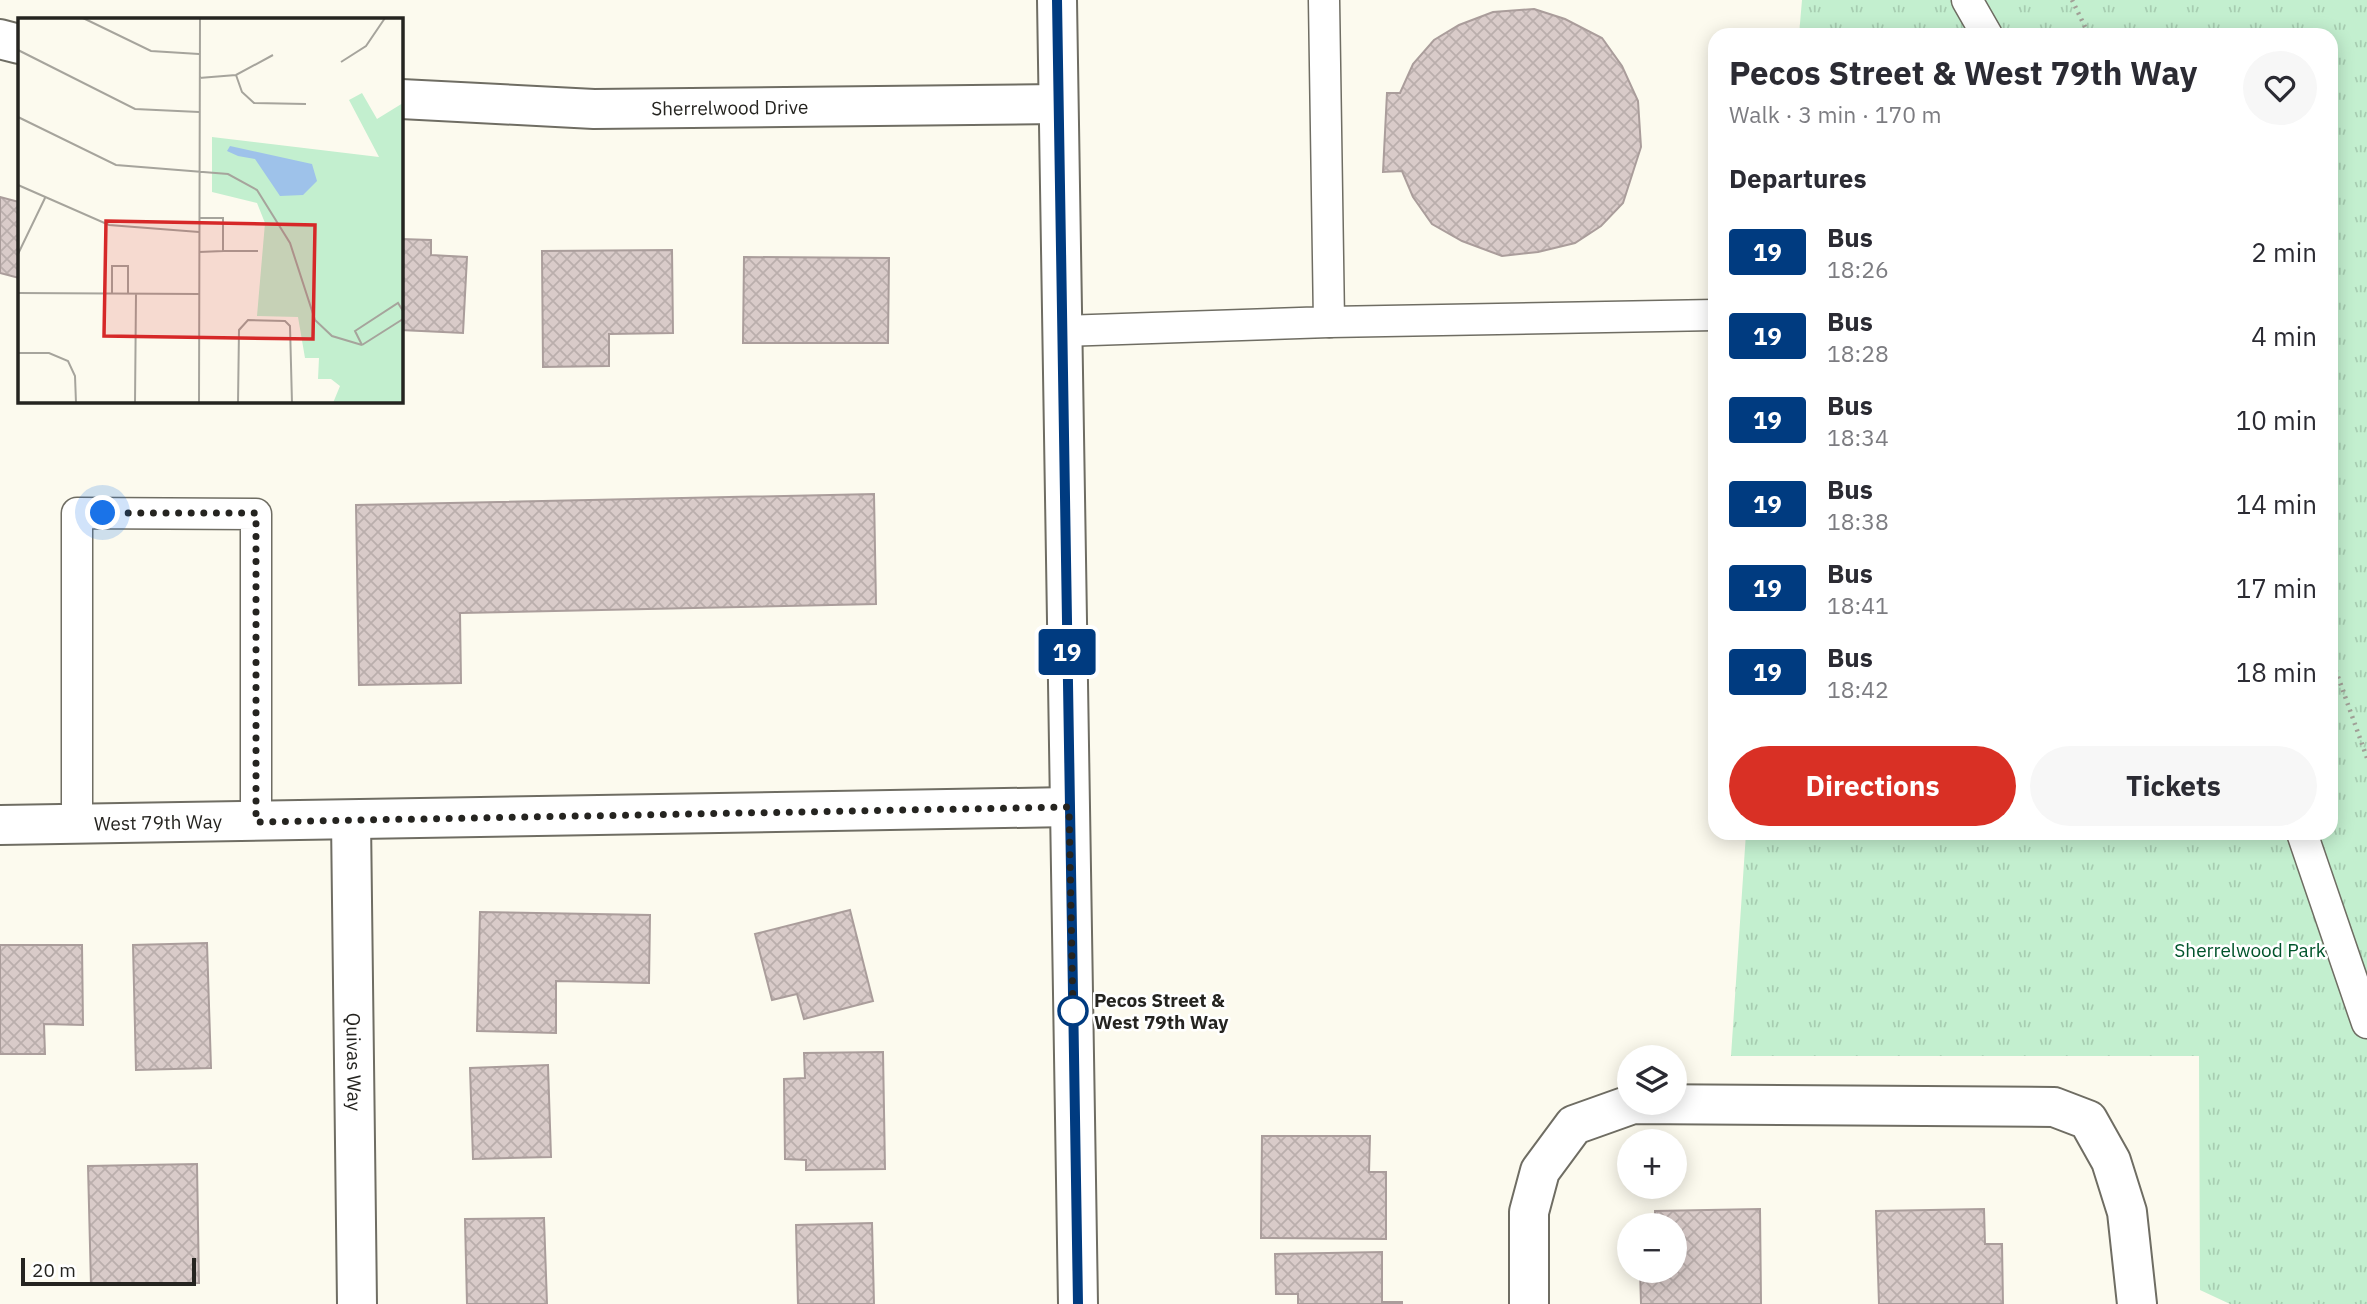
<!DOCTYPE html>
<html lang="en">
<head>
<meta charset="utf-8">
<style>
  body { margin:0; font-family:"IBM Plex Sans",sans-serif; background:#f7f7f7; color:#2b2b33; height:100vh; display:flex; flex-direction:column; font-size:26px; white-space:nowrap }
  * { box-sizing:border-box; margin:0 }
  p { font-size:23px; color:#7c7c81 }
  .icon { flex:none; width:38px; height:38px; fill:none; stroke:currentColor; stroke-width:2; stroke-linecap:round; stroke-linejoin:round }
  .map { position:relative; flex:1; overflow:hidden }
  .side { position:absolute; left:1708px; top:28px; width:630px; height:812px; display:flex; flex-direction:column; background:#fff; border-radius:21px; box-shadow:0 4px 18px #0003 }
  .side>* { flex:none }
  .badge { padding:0 14px; border-radius:5px; font-size:24px; line-height:46px }
  .fabs { position:absolute; left:1617px; top:1045px; display:grid; gap:14px }
  .fabs a { display:grid; place-items:center; width:70px; height:70px; border-radius:50%; background:#fff; box-shadow:0 4px 18px #0003; font-size:35px }
  .scale { position:absolute; left:21px; bottom:18px; width:175px; box-sizing:border-box; padding-left:7px; border:4px solid #252420; border-top:0; font-size:19px; line-height:24px; white-space:nowrap; color:#252420; -webkit-text-stroke:5px #fff; paint-order:stroke }
  .you { position:absolute; width:35px; height:35px; margin:-18px; border:5px solid #fff; border-radius:50%; background:#1a73e8; box-shadow:0 0 0 10px #1a73e833 }
  .map>.badge { position:absolute; translate:-50% -50%; box-shadow:0 0 0 4px #fff }
  h2 { padding:0 21px; font-size:26px; line-height:63px }
  .round { display:grid; place-items:center; flex:none; width:74px; height:74px; border-radius:37px; background:#f7f7f7 }
  .overview { display:flex; align-items:center; justify-content:space-between; height:119px; padding:0 21px }
  h1 { font-size:33px; font-weight:700; line-height:52px }
  .action { display:flex; gap:14px; margin-top:auto; padding:14px 21px }
  .action a { flex:1; height:80px; border-radius:42px; background:#d93025; color:#fff; font-size:28px; font-weight:700; line-height:80px; text-align:center }
  .action a+a { background:#f7f7f7; color:#2b2b33 }
  ul { padding:0; list-style:none }
  li { display:flex; align-items:center; gap:21px; height:84px; padding:0 21px }
  li div { flex:1 }
  li b { display:block; font-size:26px }
  li em { font-style:normal }
  li .badge { min-width:77px; font-weight:700; text-align:center }
  .map>svg:first-child { display:block }
</style>
</head>
<body>
<div class="map">
<svg width="2367" height="1304" viewBox="0 0 2367 1304">
  <defs>
    <pattern id="park-tufts" width="24" height="20" patternUnits="userSpaceOnUse" patternTransform="scale(1.75)"><rect width="24" height="20" fill="#c3efcf"/><path d="M3 7l-1-3M5 7V3M7 7l1-3M15 17l-1-3M17 17v-4M19 17l1-3" fill="none" stroke="#a7cdb1"/></pattern>
    <pattern id="building-cross-hatch" width="8" height="8" patternUnits="userSpaceOnUse" patternTransform="scale(1.75)"><rect width="8" height="8" fill="#d9cbc9"/><path d="M0 0l8 8M0 8l8-8" fill="none" stroke="#baaeac"/></pattern>
  </defs>
  <rect width="100%" height="100%" fill="#fcfaee"/>
  <polygon fill="url(#park-tufts)" points="1802,0 2367,0 2367,1304 2230,1304 2200,1290 2199,1056 1731,1056 1746,833 2331,833 2331,35 1799,35"/>
  <g fill="url(#building-cross-hatch)" stroke="#aa9d9b" stroke-width="2">
    <polygon points="1534,9 1565,19 1602,38 1622,66 1638,101 1641,147 1623,203 1601,226 1575,243 1538,252 1502,256 1462,241 1432,224 1413,197 1402,171 1383,172 1387,93 1400,93 1413,64 1434,40 1459,25 1493,12"/>
    <polygon points="0,197 19,202 19,278 0,273"/>
    <polygon points="401,239 431,240 431,255 467,257 463,333 401,330"/>
    <polygon points="672,250 673,333 609,334 609,366 543,367 542,251"/>
    <polygon points="744,257 889,258 888,343 743,343"/>
    <polygon points="874,494 876,604 460,613 461,683 359,685 356,505"/>
    <polygon points="850,910 873,1001 804,1019 797,994 772,1000 755,934"/>
    <polygon points="480,912 650,915 649,983 556,981 556,1033 477,1031"/>
    <polygon points="207,943 211,1068 136,1070 133,945"/>
    <polygon points="0,945 82,945 83,1025 44,1024 45,1054 0,1054"/>
    <polygon points="883,1052 885,1169 806,1170 806,1160 785,1159 784,1079 805,1078 804,1053"/>
    <polygon points="548,1065 551,1157 473,1159 470,1068"/>
    <polygon points="1262,1136 1370,1136 1369,1172 1386,1172 1386,1239 1261,1238"/>
    <polygon points="197,1164 199,1283 91,1285 88,1166"/>
    <polygon points="1760,1209 1761,1304 1641,1304 1640,1270 1675,1270 1675,1225 1655,1225 1655,1211"/>
    <polygon points="1984,1209 1985,1244 2002,1244 2003,1304 1879,1304 1876,1211"/>
    <polygon points="544,1218 547,1304 467,1304 465,1219"/>
    <polygon points="872,1223 874,1304 798,1304 796,1225"/>
    <polygon points="1382,1252 1382,1302 1402,1302 1402,1304 1298,1304 1298,1294 1276,1294 1275,1254"/>
  </g>
  <g fill="none" stroke-linecap="round" stroke-linejoin="round">
    <g stroke="#6f6d63" stroke-width="33">
      <g id="lane">
        <polyline points="1967,0 1987,35"/>
        <polyline points="1329,322 1715,315"/>
        <polyline points="1062,331 1329,322 1324,0"/>
        <polyline points="77,824 77,513 256,514 256,822"/>
        <polyline points="2302,833 2367,1023"/>
      </g>
    </g>
    <g stroke="#6f6d63" stroke-width="42">
      <g id="street">
        <polyline points="0,39 19,44"/>
        <path id="s1" d="M401,99l193,10 464,-5"/>
        <path id="s2" d="M351,820l6,484"/>
        <path id="s3" d="M0,825l1069,-18"/>
        <polyline points="1529,1304 1529,1212 1540,1171 1574,1125 1633,1104 2054,1107 2088,1120 2111,1161 2127,1212 2137,1304"/>
      </g>
    </g>
    <g stroke="#6f6d63" stroke-width="42">
      <polyline id="secondary" points="1057,0 1078,1304"/>
    </g>
    <g stroke="#a1a097" stroke-width="4.5" stroke-dasharray="2 5" stroke-linecap="butt">
      <polyline points="2072,0 2089,35"/>
      <polyline points="2331,657 2367,758"/>
    </g>
    <use href="#lane" stroke="#fff" stroke-width="30"/>
    <use href="#street" stroke="#fff" stroke-width="38"/>
    <use href="#secondary" stroke="#fff" stroke-width="38"/>
  </g>
  <g fill="none" stroke-linecap="round" stroke-linejoin="round">
    <g stroke="#fff" stroke-width="16">
      <polyline id="line" points="1057,0 1078,1304"/>
    </g>
    <use href="#line" stroke="#003b80" stroke-width="10"/>
    <polyline stroke="#252420" stroke-width="7" stroke-dasharray="0 12.6" points="103,513 256,513 256,822 1069,807 1073,1011"/>
  </g>
  <circle fill="#fff" stroke="#003b80" stroke-width="3.5" cx="1073" cy="1011" r="14"/>
  <g text-anchor="middle" stroke-width="5" stroke-linejoin="round" paint-order="stroke">
    <g font-size="19" fill="#252420" stroke="#fff">
      <text dy="7" stroke="none"><textPath href="#s1" startOffset="329">Sherrelwood Drive</textPath></text>
      <text dy="7" stroke="none"><textPath href="#s3" startOffset="158">West 79th Way</textPath></text>
      <text dy="7" stroke="none"><textPath href="#s2" startOffset="242">Quivas Way</textPath></text>
    </g>
    <g font-size="19" fill="#00542b" stroke="#fff">
      <text x="2250" y="957">Sherrelwood Park</text>
    </g>
    <g font-size="19" font-weight="bold" fill="#252420" stroke="#fff" text-anchor="start">
      <text x="1094" y="1007">Pecos Street &amp;<tspan x="1094" dy="22">West 79th Way</tspan></text>
    </g>
  </g>
  <g transform="translate(18 18)">
    <rect width="385" height="385" fill="#fcfaee"/>
    <path d="M344,75l15,26 26,-16v300h-70l7,-17 -9,-7h-13l1,-21h-14l-7,-41 -41,-1 8,-93 -8,-20 -45,-11v-55l167,20 -30,-57z" fill="#c3efcf"/>
    <path d="M212,128l82,18 5,17 -14,14 -23,1 -25,-37 -17,-3 -11,-5z" fill="#9ec2ea"/>
    <path fill="none" stroke="#a6a49c" stroke-width="2" d="M65,0l68,33 48,3M0,32l117,59 64,3M323,44l25,-16 19,-28M218,57l6,17 12,11 52,1M181,60l37,-3 37,-20M0,99l98,48 112,9 29,16 33,53 25,77 17,16 30,9M0,167l91,40 90,7M205,233h35M181,234l24,-1v-33h-24M0,236l27,-56M0,275l181,1M94,275v-27h16v28M344,327l-7,-14 43,-28 5,8M344,327l41,-26M0,335h31l19,8 7,15 1,27M117,385l1,-109M181,385l1,-385M220,385l1,-73 9,-10 37,1 5,5 2,77"/>
    <path fill="#d62828" fill-opacity="0.15" stroke="#d62828" stroke-width="3.5" d="M88,203l209,4 -2,114 -209,-3z"/>
    <rect width="385" height="385" fill="none" stroke="#252420" stroke-width="3.5"/>
  </g>
</svg>
<div class="fabs">
<a><svg class="icon" aria-label="layers" viewBox="0 0 24 24"><path d="M12 4l9 5-9 5-9-5zM3 14l9 5 9-5"/></svg></a>
<a>+</a>
<a>−</a>
</div>
<div class="scale">20 m</div>
<div class="you" style="left:103px;top:513px"></div>
<b class="badge" style="left:1067px;top:652px;background:#003b80;color:#fff">19</b>
<section class="side">
<div class="overview"><div><h1>Pecos Street &amp; West 79th Way</h1><p>Walk · 3 min · 170 m</p></div><a class="round"><svg class="icon" aria-label="heart" viewBox="0 0 24 24"><path d="M12 20l-8-8c-3-5 5-10 8-4 3-6 11-1 8 4z"/></svg></a></div>
<h2>Departures</h2>
<ul>
<li><span class="badge" style="background:#003b80;color:#fff">19</span><div><b>Bus</b><p>18:26</p></div><em>2 min</em></li>
<li><span class="badge" style="background:#003b80;color:#fff">19</span><div><b>Bus</b><p>18:28</p></div><em>4 min</em></li>
<li><span class="badge" style="background:#003b80;color:#fff">19</span><div><b>Bus</b><p>18:34</p></div><em>10 min</em></li>
<li><span class="badge" style="background:#003b80;color:#fff">19</span><div><b>Bus</b><p>18:38</p></div><em>14 min</em></li>
<li><span class="badge" style="background:#003b80;color:#fff">19</span><div><b>Bus</b><p>18:41</p></div><em>17 min</em></li>
<li><span class="badge" style="background:#003b80;color:#fff">19</span><div><b>Bus</b><p>18:42</p></div><em>18 min</em></li>
</ul>
<div class="action"><a>Directions</a><a>Tickets</a></div>
</section>
</div>
</body>
</html>
